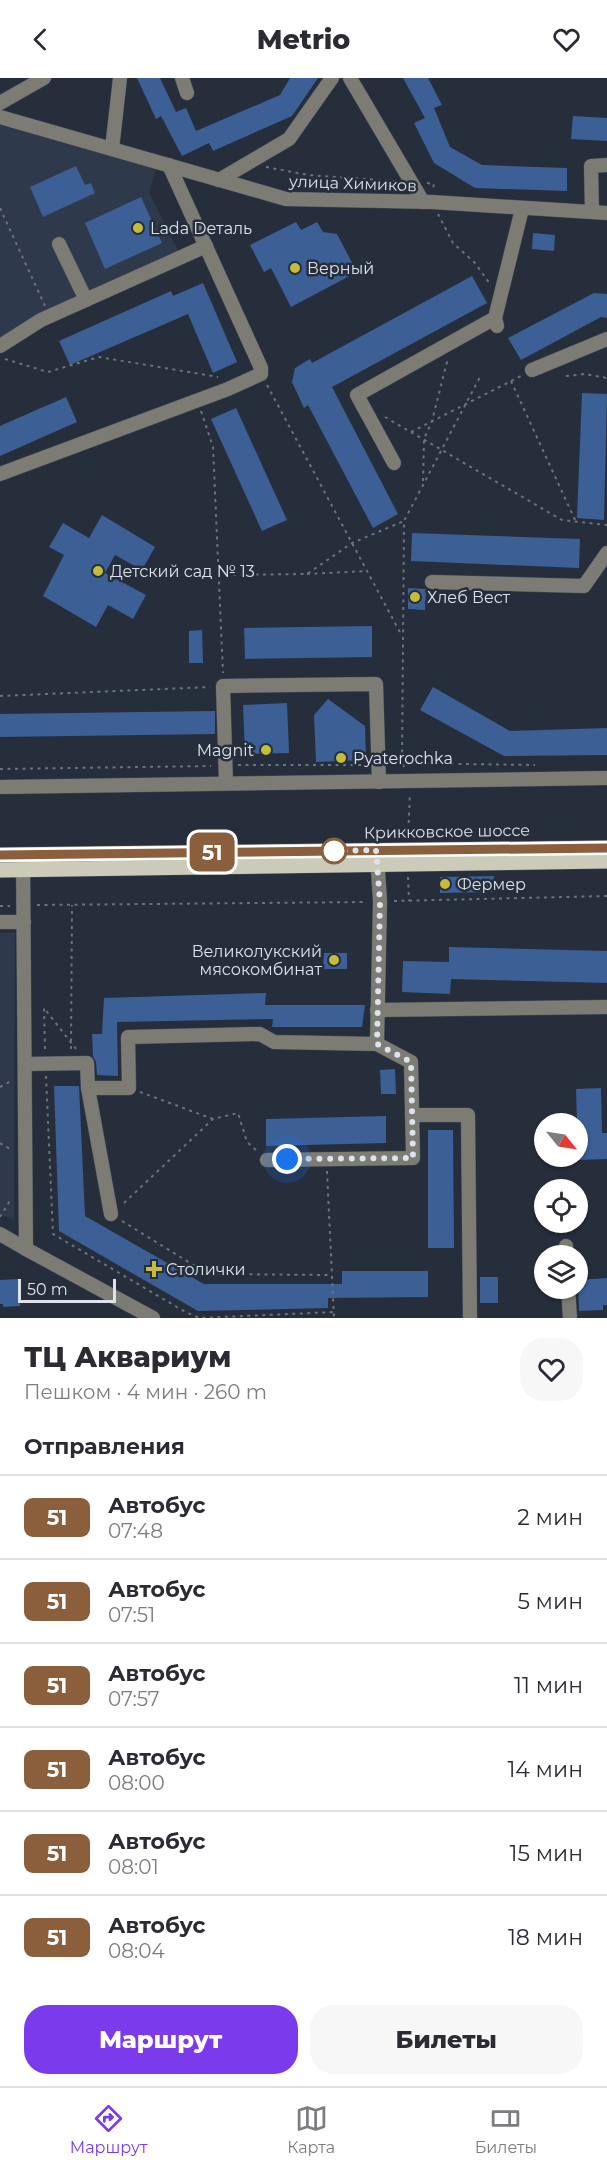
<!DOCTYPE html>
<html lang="ru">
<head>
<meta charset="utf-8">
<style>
  body { margin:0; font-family:Montserrat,sans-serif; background:#f7f7f7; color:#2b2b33; height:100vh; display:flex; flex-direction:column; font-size:22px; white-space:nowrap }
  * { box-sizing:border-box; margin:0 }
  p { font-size:20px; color:#7c7c81 }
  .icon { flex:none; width:33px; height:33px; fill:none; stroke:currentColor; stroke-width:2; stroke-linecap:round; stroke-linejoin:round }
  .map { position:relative; height:1240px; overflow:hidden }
  .drawer { display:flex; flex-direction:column; background:#fff; flex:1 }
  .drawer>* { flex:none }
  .badge { padding:0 12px; border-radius:9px; font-size:21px; line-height:39px }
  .needle { width:39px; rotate:120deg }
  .controls { position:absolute; left:534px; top:1035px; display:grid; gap:12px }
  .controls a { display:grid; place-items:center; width:54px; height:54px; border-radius:50%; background:#fff; box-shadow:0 2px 4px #0004; font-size:30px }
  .scale { position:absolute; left:18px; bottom:15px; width:98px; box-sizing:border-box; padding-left:6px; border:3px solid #dde3eb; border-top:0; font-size:16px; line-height:21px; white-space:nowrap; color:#dde3eb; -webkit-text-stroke:4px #262e3c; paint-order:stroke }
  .you { position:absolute; width:30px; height:30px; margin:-15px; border:4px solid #fff; border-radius:50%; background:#1a73e8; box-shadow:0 0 0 9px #1a73e833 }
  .map>.badge { position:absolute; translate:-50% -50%; box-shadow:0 0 0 3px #fff }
  h2 { padding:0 24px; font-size:22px; line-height:54px }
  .round { display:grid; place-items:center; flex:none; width:63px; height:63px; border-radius:24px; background:#f7f7f7 }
  .summary { display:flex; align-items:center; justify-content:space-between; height:102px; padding:0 24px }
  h1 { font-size:28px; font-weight:800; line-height:45px }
  .cta { display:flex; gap:12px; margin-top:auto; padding:12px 24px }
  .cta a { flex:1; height:69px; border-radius:24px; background:#7c3aed; color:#fff; font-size:24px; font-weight:800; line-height:69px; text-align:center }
  .cta a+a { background:#f7f7f7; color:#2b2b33 }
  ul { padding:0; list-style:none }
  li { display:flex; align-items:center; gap:18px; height:84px; padding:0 24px; border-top:2px solid #e1e1e2 }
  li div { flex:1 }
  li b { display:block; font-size:22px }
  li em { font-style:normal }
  li .badge { min-width:66px; font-weight:700; text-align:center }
  header { display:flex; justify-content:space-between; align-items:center; height:78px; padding:0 24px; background:#fff; font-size:27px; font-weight:800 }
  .tab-bar { display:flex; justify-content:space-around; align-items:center; height:84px; border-top:2px solid #e1e1e2; background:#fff; font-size:16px; color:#7c7c81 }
  .tab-bar a { display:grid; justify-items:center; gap:3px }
  .tab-bar .on { color:#7c3aed }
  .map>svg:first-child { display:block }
</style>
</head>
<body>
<header><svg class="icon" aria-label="back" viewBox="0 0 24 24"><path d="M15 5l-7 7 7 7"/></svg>Metrio<svg class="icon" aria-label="heart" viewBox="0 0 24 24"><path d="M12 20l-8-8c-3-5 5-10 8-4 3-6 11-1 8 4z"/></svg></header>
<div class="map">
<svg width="607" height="1240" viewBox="0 0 607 1240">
  <rect width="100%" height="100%" fill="#262e3c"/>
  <g fill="#2e394b">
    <polygon points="0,39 159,84 149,114 181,179 0,263"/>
    <polygon points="0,855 15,855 14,1142 0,1136"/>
  </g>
  <g fill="#3c5f96">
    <polygon points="137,0 160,0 176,34 186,30 196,53 280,17 290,0 318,0 292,38 213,73 209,65 182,78 161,38 156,41"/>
    <polygon points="403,0 428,0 442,27 434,30 450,69 482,87 567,90 567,113 475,110 434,85 414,45 425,40"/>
    <polygon points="573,38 607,40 607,63 571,61"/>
    <polygon points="76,88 85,107 91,105 95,115 43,139 30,109"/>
    <polygon points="141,119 162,165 105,191 85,145"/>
    <polygon points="296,144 301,152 317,144 323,154 337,156 357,194 291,229 271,190 264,194 250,167"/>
    <polygon points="533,155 555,157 554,173 532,171"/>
    <polygon points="472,198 487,225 332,309 398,436 373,450 308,327 304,330 292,304 295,290 310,281 312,285"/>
    <polygon points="203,205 237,284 213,295 188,236 70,287 59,263 171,213 173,218"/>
    <polygon points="594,215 607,216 607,240 601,239 521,282 508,260"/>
    <polygon points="582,315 607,316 604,442 577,440"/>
    <polygon points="66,319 77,344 0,378 0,348"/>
    <polygon points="236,330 287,442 262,453 211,341"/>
    <polygon points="102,437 155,469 142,492 115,477 105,495 146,517 133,541 108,527 96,549 43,518 64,477 49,469 63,445 89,460"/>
    <polygon points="412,455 580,461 579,490 411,483"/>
    <polygon points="408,510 426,511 425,532 408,531"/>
    <polygon points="372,548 372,579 245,581 244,550"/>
    <polygon points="202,552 203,585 189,585 189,553"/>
    <polygon points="433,609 510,653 607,650 607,677 504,678 420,632"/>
    <polygon points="328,621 365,648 366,682 316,684 314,637"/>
    <polygon points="287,625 289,675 245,676 243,627"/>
    <polygon points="215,633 215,656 0,659 0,636"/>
    <polygon points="494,798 494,814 440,815 440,799"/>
    <polygon points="449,869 607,873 607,905 451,901 450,916 402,914 403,883 449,884"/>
    <polygon points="324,875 347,875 347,891 323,891"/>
    <polygon points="266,915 265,927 365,927 362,949 272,949 273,941 117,944 118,998 97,997 96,984 93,978 92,956 102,956 104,920"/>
    <polygon points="395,991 396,1016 381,1016 380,992"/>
    <polygon points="54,1008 79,1008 85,1138 204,1206 342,1206 342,1193 428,1193 428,1219 328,1220 328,1230 198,1233 59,1153"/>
    <polygon points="601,1010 602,1055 607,1055 607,1081 578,1082 576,1011"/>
    <polygon points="386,1038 386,1065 266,1068 266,1041"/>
    <polygon points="428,1052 453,1052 454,1170 428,1170"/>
    <rect x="480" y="1199" width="18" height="26"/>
    <polygon points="607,1200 607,1227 603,1227 603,1232 579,1233 578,1202"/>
    <polygon points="19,1201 20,1228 3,1229 3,1226 0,1226 0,1202"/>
  </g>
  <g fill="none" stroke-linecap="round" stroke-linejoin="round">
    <g stroke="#434b58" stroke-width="15">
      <g id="minor">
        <polyline points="182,0 187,15"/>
        <polyline points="350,0 423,124"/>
        <polyline points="0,25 44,0"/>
        <polyline points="0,39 286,121 432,124 607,135"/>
        <polyline points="112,71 120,0"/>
        <polyline points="219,102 289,61 332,0"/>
        <polyline points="592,134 591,88 607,87"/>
        <polyline points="59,166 86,222"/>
        <polyline points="497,248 495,240 522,131"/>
        <polyline points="0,268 41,242 206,168"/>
        <polyline points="532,292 607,261"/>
        <polyline points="394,385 357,317 495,240"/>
        <polyline points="0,396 228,311 261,296 261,290 169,87"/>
        <polyline points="432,504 584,508 607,475"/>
        <polyline points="226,705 223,608 376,606 379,704"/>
        <polyline points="0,709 607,700"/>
        <polyline points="23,780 26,1171 153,1240"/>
        <polyline points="0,844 24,844"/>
        <polyline points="377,932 607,929"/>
        <polyline points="25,986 87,985 88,1010 111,1136"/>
        <polyline points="88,1010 129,1010 128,959 260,956 274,964 377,966 380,823 377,777"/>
        <polyline points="412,1037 468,1037 470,1240"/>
        <polyline points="267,1082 413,1080 411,984 377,966"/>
        <polyline points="0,1156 26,1171"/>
        <polyline points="566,1168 567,1178"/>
        <polyline points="568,1210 570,1240"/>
      </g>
    </g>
    <g stroke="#434b58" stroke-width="16">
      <g id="major">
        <polyline points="0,777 607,770"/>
        <polyline points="0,792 607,783"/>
      </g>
    </g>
    <g stroke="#6c737f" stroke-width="2" stroke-dasharray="3 4.5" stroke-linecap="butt">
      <polyline points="266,89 308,97 394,103"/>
      <polyline points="427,105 434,106 433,111"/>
      <polyline points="0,130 45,228"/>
      <polyline points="438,136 453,165 475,185 490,206"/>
      <polyline points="5,281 48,294 99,279 218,299"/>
      <polyline points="566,298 585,296 607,300"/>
      <polyline points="511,303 576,444"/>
      <polyline points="267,307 402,558"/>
      <polyline points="201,333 213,369 223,595"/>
      <polyline points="385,339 562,442 607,447"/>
      <polyline points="411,354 521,298"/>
      <polyline points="423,403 424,361 432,343 448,280"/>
      <polyline points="307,496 367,493"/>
      <polyline points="218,497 307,496 352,465 404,443"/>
      <polyline points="0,618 210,609"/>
      <polyline points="391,685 535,687"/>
      <polyline points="238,687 364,687"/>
      <polyline points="404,689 402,684 404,443 480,299"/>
      <polyline points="0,691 211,688"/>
      <polyline points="408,760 410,715"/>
      <polyline points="408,799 409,823"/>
      <polyline points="394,823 607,818"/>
      <polyline points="37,827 367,824"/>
      <polyline points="0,828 10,828"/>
      <polyline points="45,971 44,930 76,971"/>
      <polyline points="71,971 72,827"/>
      <polyline points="46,998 53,1156 182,1232 199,1240 334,1234"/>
      <polyline points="0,1009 11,1003"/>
      <polyline points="140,1014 213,1041"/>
      <polyline points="0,1065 12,1072"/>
      <polyline points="327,1093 334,1240"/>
      <polyline points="124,1125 213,1041 238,1035 247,1064 257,1073"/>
      <polyline points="0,1139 11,1121"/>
      <polyline points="122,1143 208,1196 332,1197"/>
    </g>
    <use href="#minor" stroke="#7d7c74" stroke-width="14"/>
    <use href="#major" stroke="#cccbba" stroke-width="15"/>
  </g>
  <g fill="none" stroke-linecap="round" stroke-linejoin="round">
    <g stroke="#fff" stroke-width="14">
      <polyline id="line" points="0,777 607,770"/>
    </g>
    <use href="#line" stroke="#8b5e3c" stroke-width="9"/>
    <polyline stroke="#dde3eb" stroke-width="6" stroke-dasharray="0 10.8" points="287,1081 413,1080 411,984 377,966 380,824 376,772 329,773 334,773"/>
  </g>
  <g fill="#c6bc3c" stroke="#262e3c" stroke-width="2">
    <circle cx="138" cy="150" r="6"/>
    <circle cx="295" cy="190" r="6"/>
    <circle cx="98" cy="493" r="6"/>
    <circle cx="415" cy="519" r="6"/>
    <circle cx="266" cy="672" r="6"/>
    <circle cx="341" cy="680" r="6"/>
    <circle cx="445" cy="806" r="6"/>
    <circle cx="334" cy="882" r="6"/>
    <path d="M151 1182h6v6h6v6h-6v6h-6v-6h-6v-6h6z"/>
  </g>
  <circle fill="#fff" stroke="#8b5e3c" stroke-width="3" cx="334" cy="773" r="12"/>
  <g text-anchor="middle" stroke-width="5" stroke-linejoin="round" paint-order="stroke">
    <g font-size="16" fill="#dde3eb" stroke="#262e3c">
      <text transform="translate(353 105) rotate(2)" y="6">улица Химиков</text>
      <text transform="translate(447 753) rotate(-1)" y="6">Крикковское шоссе</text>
    </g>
    <g font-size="16" fill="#dde3eb" stroke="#262e3c" text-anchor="start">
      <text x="150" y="156">Lada Dеталь</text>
      <text x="307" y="196">Верный</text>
      <text x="110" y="499">Детский сад № 13</text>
      <text x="427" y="525">Хлеб Вест</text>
      <text x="254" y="678" text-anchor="end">Magnit</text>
      <text x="353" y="686">Pyaterochka</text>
      <text x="457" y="812">Фермер</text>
      <text x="322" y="879" text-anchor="end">Великолукский<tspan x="322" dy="18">мясокомбинат</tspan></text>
      <text x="166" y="1197">Столички</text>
    </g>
  </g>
</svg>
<div class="controls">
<a><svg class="needle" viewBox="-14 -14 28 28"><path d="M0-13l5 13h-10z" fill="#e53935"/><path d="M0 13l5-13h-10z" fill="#7c7c81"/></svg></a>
<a><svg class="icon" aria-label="locate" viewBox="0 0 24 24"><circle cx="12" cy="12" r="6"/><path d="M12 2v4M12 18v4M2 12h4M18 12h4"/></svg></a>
<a><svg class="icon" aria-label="layers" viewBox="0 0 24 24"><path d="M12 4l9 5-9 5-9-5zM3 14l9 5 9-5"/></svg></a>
</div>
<div class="scale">50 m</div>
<div class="you" style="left:287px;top:1081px"></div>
<b class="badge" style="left:212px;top:774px;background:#8b5e3c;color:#fff">51</b>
</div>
<section class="drawer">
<div class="summary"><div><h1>ТЦ Аквариум</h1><p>Пешком · 4 мин · 260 m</p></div><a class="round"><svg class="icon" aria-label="heart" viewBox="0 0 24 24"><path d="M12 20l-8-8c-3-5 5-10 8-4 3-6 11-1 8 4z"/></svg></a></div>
<h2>Отправления</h2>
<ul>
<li><span class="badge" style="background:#8b5e3c;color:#fff">51</span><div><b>Автобус</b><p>07:48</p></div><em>2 мин</em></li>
<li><span class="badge" style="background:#8b5e3c;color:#fff">51</span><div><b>Автобус</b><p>07:51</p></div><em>5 мин</em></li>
<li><span class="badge" style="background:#8b5e3c;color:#fff">51</span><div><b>Автобус</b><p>07:57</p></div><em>11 мин</em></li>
<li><span class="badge" style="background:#8b5e3c;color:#fff">51</span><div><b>Автобус</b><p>08:00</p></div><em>14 мин</em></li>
<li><span class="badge" style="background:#8b5e3c;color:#fff">51</span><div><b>Автобус</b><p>08:01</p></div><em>15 мин</em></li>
<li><span class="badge" style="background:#8b5e3c;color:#fff">51</span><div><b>Автобус</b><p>08:04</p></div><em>18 мин</em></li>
</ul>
<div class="cta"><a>Маршрут</a><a>Билеты</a></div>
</section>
<nav class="tab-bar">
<a class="on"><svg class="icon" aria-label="directions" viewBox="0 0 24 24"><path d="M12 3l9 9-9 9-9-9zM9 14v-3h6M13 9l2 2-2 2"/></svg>Маршрут</a>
<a><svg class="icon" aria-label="map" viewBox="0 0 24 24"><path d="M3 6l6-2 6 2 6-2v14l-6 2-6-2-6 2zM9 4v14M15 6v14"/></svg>Карта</a>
<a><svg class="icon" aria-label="tickets" viewBox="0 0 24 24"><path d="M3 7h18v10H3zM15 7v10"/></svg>Билеты</a>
</nav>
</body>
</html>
